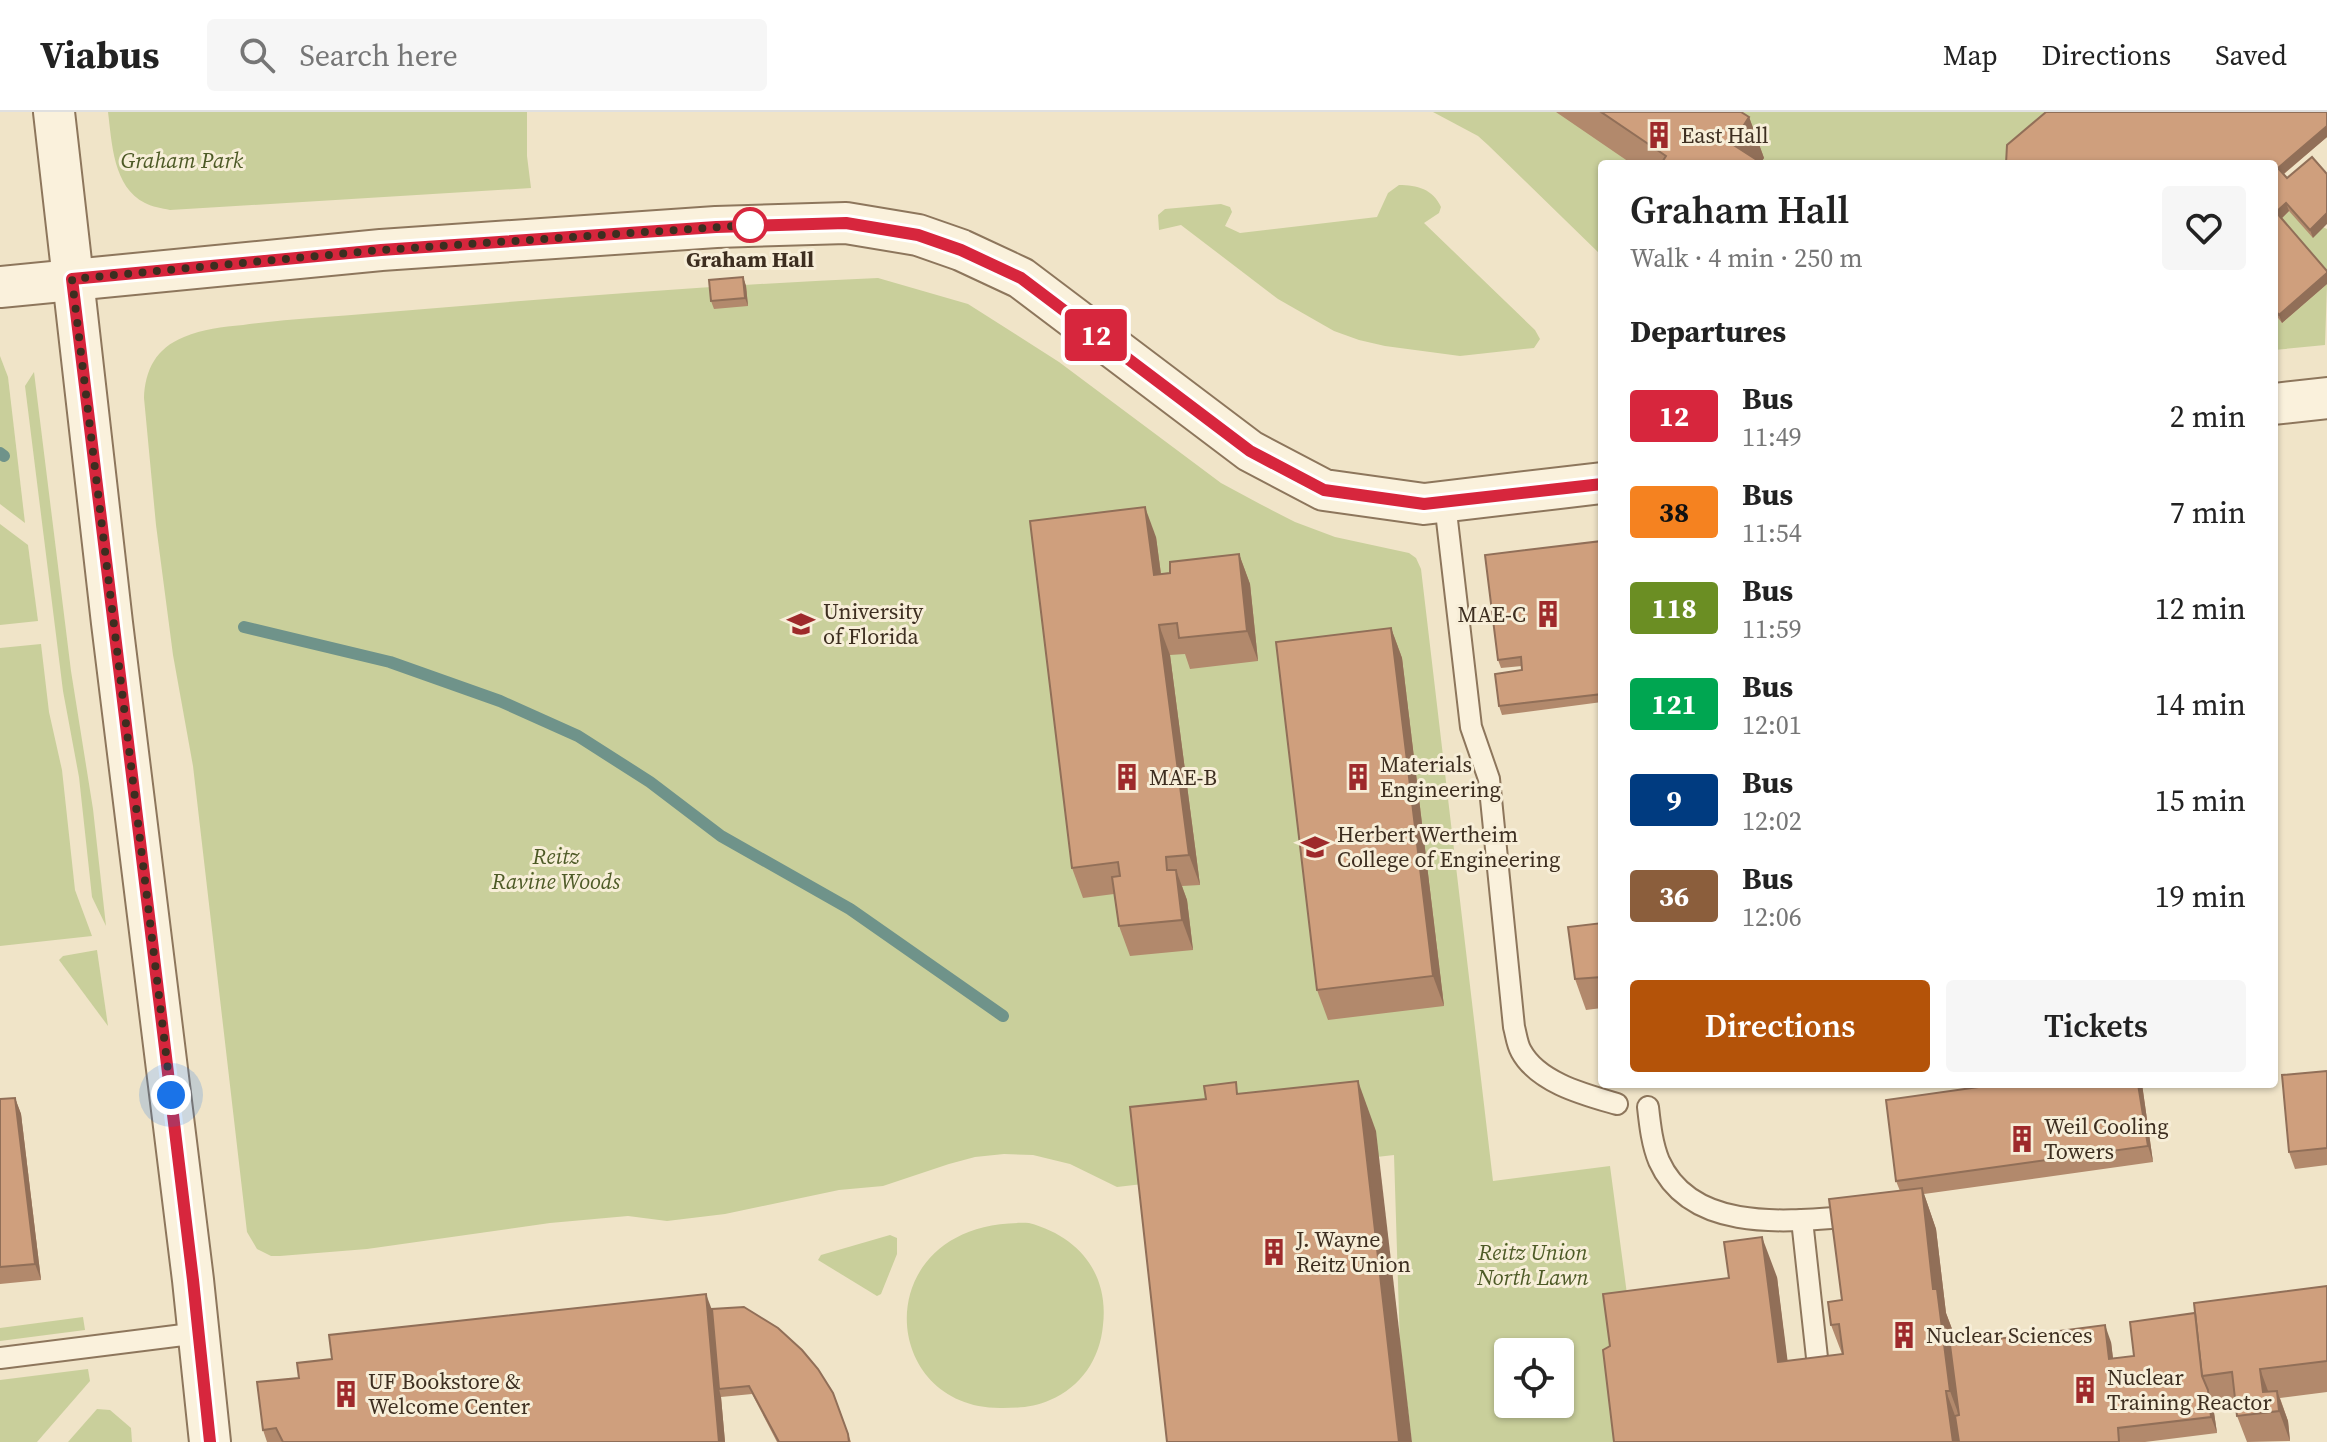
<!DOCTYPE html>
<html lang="en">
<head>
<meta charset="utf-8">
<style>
  body { margin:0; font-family:"Source Serif 4",serif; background:#f6f6f6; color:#222; height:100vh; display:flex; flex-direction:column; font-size:30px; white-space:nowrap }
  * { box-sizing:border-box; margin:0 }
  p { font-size:26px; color:#767676 }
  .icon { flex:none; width:44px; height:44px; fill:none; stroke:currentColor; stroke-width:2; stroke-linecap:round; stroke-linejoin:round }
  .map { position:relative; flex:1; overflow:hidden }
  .side { position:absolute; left:1598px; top:48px; width:680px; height:928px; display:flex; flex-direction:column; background:#fff; border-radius:8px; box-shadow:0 2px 6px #0004 }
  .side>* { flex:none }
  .badge { padding:0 16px; border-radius:6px; font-size:28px; line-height:52px }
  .controls { position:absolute; left:1494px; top:1226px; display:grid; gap:16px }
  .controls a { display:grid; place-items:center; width:80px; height:80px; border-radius:8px; background:#fff; box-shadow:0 2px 6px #0004; font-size:40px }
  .you { position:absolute; width:40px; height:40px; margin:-20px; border:6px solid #fff; border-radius:50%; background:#1a73e8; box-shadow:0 0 0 12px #1a73e833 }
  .map>.badge { position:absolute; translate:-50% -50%; box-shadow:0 0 0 4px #fff }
  h2 { padding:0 32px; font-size:30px; line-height:72px }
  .round { display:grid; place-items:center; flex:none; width:84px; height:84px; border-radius:8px; background:#f6f6f6 }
  .headline { display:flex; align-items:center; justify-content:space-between; height:136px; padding:0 32px }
  h1 { font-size:38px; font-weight:600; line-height:60px }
  .cta { display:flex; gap:16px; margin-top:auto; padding:16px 32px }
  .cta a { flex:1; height:92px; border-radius:8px; background:#b45309; color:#fff; font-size:32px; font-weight:600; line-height:92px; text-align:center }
  .cta a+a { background:#f6f6f6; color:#222 }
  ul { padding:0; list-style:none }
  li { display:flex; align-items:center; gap:24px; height:96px; padding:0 32px }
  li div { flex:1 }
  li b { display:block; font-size:30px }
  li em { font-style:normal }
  li .badge { min-width:88px; font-weight:700; text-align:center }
  header { display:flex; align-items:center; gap:48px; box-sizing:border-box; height:112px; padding:0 40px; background:#fff; border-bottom:2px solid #e0e0e0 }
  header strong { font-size:38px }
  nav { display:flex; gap:44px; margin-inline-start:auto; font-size:28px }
  .search { width:560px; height:72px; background:#f6f6f6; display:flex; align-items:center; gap:20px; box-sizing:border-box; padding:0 28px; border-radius:8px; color:#767676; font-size:30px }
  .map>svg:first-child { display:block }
</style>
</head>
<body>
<header>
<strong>Viabus</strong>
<div class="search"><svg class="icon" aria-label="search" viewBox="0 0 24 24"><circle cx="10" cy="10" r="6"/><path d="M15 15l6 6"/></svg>Search here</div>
<nav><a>Map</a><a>Directions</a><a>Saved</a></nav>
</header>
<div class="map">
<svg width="2327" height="1330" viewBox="0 0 2327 1330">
  <rect width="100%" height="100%" fill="#f0e4c8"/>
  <g fill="#c9cf9b" fill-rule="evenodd">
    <path d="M108,0h419v44l4,32 -361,22c-8,-2 -18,-3 -25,-7 -32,-16 -33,-60 -37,-91z"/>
    <polygon points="1433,0 2059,0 2010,52 1602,52 1602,144 1488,33 1478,24"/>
    <path d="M1399,73c18,0 34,4 42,22l-2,6 -15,10 111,107 5,9 -6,9 -74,8 -75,-10 -26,-6 -25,-9 -56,-32 -97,-74 -22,5 -1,-15 7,-6 56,-5 9,3 2,5 -7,14 15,7 137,-16 11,-24z"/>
    <polygon points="2289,99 2327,117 2327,164 2279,109"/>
    <path d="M878,166l90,26 91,58 162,121 39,21 35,18 40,15 74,16 7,5 5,11 72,612 117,-15 22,166 -8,110h-212l-12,-95 -6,-192 -277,32 -47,-23 -37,-9 -29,-1 -29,3 -26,7 -66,22 -44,4 -114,24 -58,7 -39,-5 -78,7 -183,26 -87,7h-9l-14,-7 -10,-17 -54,-466 -20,-111 -17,-130 -12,-127c1,-28 12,-50 40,-61 19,-8 38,-10 59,-12 44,-6 88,-8 133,-12 167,-14 335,-28 502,-35zM1508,1240h52v52h-52z"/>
    <polygon points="2327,172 2325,233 2274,238 2274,201 2282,211"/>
    <polygon points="0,244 8,265 25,411 0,392"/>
    <polygon points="34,260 71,559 93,697 106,814 92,785 79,665 63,579 25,274"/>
    <polygon points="0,412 28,433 38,509 0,513"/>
    <polygon points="41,532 49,600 62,658 75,778 92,824 0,834 0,536"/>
    <polygon points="97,838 108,914 59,848 63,844"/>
    <path d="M1029,1111c49,13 80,50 74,102 -3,34 -22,62 -53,75 -15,7 -31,8 -47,8 -128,3 -137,-191 26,-185z"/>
    <polygon points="890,1123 897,1126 897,1142 881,1182 877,1184 818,1148 821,1143"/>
    <polygon points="83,1205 85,1218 0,1229 0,1216"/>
    <polygon points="88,1257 90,1269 37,1330 0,1330 0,1268"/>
    <polygon points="97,1297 110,1298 131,1316 132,1330 68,1330"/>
  </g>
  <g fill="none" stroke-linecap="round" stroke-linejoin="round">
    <g stroke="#6f938a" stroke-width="12">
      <polyline points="0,341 4,344"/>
      <polyline points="244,515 390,550 500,589 578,624 650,670 721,724 850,797 1003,904"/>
    </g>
    <g stroke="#8d765c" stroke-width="24">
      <g id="service">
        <path d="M1445,391l26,224 18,52 25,248c2,7 3,17 7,24 17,32 65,44 96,53"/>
        <path d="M1648,995c2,18 4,37 11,54 33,74 133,60 198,55"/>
        <polyline points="1802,1108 1819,1264"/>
        <polyline points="0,1246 199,1221"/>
      </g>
    </g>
    <g stroke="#8d765c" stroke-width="44">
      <g id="minor">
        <polyline points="54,0 112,511 193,1168 210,1330"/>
        <polyline points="0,175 381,138 716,115 846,111 918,123 961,138 1021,166 1250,339 1324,378 1424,392 1602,371"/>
        <polyline points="2274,292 2327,286"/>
      </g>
    </g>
    <use href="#service" stroke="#faf1dc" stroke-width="20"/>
    <use href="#minor" stroke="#faf1dc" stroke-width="40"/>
  </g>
  <g fill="#b2896c">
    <polygon points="1556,0 1741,0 1749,5 1764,46 1761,50 1763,52 1632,52"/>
    <polygon points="2327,0 2327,25 2284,62 2287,66 2312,45 2313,126 2289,99 2281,107 2327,159 2327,172 2282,211 2274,201 2274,52"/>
    <polygon points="743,165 746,174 748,194 714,197 711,189"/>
    <polygon points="1156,425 1161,462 1170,461 1239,442 1250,472 1258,549 1190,557 1185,542 1170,543 1200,773 1182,774 1187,788 1193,838 1130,844 1119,814 1114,782 1083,786 1072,756"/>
    <polygon points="1602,429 1602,590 1502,603 1499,594 1522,558 1522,554 1501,556 1498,548"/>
    <polygon points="1391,516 1402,546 1444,894 1328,908 1317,878"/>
    <polygon points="1602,811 1602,896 1586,898 1575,867"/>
    <polygon points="2327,959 2327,1053 2295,1057 2289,1040"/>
    <polygon points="2142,972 2153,1050 1924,1082 1936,1117 1946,1201 1952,1217 1954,1233 2111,1230 2113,1246 2134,1244 2195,1201 2327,1174 2327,1280 2280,1286 2288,1309 2290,1329 2247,1330 2237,1304 2236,1291 2213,1294 2217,1321 2145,1330 1614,1330 1777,1165 1787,1249 1842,1242 1831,1213 1842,1188 1900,1079 1896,1069"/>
    <polygon points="15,986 21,1002 41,1168 0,1172 0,987"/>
    <polygon points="712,1197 833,1281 851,1330 777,1330 752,1282 721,1285 725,1330 267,1330 263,1318 299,1266 332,1247"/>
  </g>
  <g fill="#916f58">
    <polygon points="1749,5 1764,46 1760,52 1732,32"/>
    <polygon points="2327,14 2327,25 2281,64 2278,56"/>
    <polygon points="2286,91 2289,99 2279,109 2276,100"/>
    <polygon points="2327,101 2327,112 2313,126 2310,118"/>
    <polygon points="2327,161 2327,172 2282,211 2279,203"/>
    <polygon points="743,165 746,174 748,194 745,186"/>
    <polygon points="1145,395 1156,425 1165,493 1154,463"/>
    <polygon points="1239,442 1250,472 1258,549 1247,519"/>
    <polygon points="1159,513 1170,543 1200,773 1189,743"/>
    <polygon points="1391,516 1402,546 1444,894 1433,864"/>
    <polygon points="1176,758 1187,788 1193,838 1182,808"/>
    <polygon points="1358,969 1376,1019 1412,1330 1399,1330"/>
    <polygon points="2138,972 2142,972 2153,1050 2148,1034"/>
    <polygon points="15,986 21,1002 41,1168 35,1152"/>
    <polygon points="1922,1076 1936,1117 1946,1201 1952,1217 1965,1320 1950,1279 1933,1177"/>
    <polygon points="1762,1125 1777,1165 1793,1291 1778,1250"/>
    <polygon points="706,1182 715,1206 719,1277 721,1285 725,1330 719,1330"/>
    <polygon points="2105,1213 2111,1230 2115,1263 2109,1247"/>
    <polygon points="2260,1257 2271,1287 2263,1280"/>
    <polygon points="2208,1278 2213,1294 2217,1321 2211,1305"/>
    <polygon points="1946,1279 1961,1320 1962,1330 1953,1330"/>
    <polygon points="2277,1279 2288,1309 2290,1329 2279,1299"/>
  </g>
  <g fill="#cf9f7d" stroke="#916f58" stroke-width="2">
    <polygon points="1601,0 1741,0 1749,5 1732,32 1763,52 1661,52 1666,44"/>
    <polygon points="2046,0 2327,0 2327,14 2278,56 2287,66 2312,45 2327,62 2327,101 2310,118 2286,91 2276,100 2327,159 2327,161 2279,203 2274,197 2274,52 2006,52 2007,33"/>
    <polygon points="743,165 745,186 711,189 709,168"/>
    <polygon points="1145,395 1154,463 1170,461 1170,450 1239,442 1247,519 1179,526 1177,511 1159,513 1189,743 1166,745 1167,758 1176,758 1182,808 1119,814 1112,765 1120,764 1118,750 1072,756 1030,409"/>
    <polygon points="1602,429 1602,582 1499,594 1495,562 1522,558 1521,545 1498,548 1485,443"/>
    <polygon points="1391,516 1433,864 1317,878 1276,530"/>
    <polygon points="1602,811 1602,865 1575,867 1568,815"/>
    <polygon points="2327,959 2327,1036 2289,1040 2282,963"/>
    <polygon points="1358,969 1399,1330 1167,1330 1130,995 1206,987 1204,974 1236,970 1237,982"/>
    <polygon points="2000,972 2138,972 2148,1034 1896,1069 1886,988"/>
    <polygon points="15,986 35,1152 0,1155 0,987"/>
    <polygon points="1922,1076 1933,1177 1937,1177 1950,1279 1946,1279 1953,1330 1614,1330 1603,1238 1610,1234 1603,1182 1729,1166 1724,1130 1762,1125 1778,1250 1843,1242 1839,1212 1831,1213 1828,1190 1842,1188 1829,1087"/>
    <polygon points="2327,1174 2327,1249 2260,1257 2263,1280 2277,1279 2279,1299 2237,1304 2232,1260 2202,1264 2194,1191"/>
    <polygon points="706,1182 719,1330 283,1330 276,1316 263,1318 257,1270 299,1266 297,1251 332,1247 329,1223"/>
    <polygon points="744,1195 778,1216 802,1238 818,1257 833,1281 848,1322 849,1330 779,1330 749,1274 719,1277 712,1197"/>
    <polygon points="2195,1201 2202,1264 2208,1278 2211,1305 2118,1316 2119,1330 1959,1330 1955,1304 1959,1303 1950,1233 2105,1213 2109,1247 2134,1244 2130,1210"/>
  </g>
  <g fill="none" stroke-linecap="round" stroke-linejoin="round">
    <g stroke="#fff" stroke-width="18">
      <polyline id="line" points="210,1330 193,1168 72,167 381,138 716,115 846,111 918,123 961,138 1021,166 1250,339 1324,378 1424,392 1602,372"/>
    </g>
    <use href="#line" stroke="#d7263d" stroke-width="12"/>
    <polyline stroke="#3d2e20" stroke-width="8" stroke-dasharray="0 14.4" points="171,983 72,167 381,138 750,113"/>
  </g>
  <defs>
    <g id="building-bare" transform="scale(2.16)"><path d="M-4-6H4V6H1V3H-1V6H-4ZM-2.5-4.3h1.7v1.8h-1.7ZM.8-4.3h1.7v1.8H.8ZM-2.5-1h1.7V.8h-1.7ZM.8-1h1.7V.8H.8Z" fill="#9e2a2b" stroke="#f7eed8" stroke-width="2.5" paint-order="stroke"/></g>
    <g id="university-bare" transform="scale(2.16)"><path d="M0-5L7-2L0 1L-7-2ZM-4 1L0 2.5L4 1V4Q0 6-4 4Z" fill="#9e2a2b" stroke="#f7eed8" stroke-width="2.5" paint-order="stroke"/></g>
  </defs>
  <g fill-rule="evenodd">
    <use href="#building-bare" x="1659" y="23"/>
    <use href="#building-bare" x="1548" y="502"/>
    <use href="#university-bare" x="801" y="512"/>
    <use href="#building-bare" x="1127" y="665"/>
    <use href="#building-bare" x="1358" y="665"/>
    <use href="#university-bare" x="1315" y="735"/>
    <use href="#building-bare" x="2022" y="1027"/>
    <use href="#building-bare" x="1274" y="1140"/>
    <use href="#building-bare" x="1904" y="1223"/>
    <use href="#building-bare" x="2085" y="1278"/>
    <use href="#building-bare" x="346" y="1282"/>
  </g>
  <circle fill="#fff" stroke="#d7263d" stroke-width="4" cx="750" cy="113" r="16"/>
  <g text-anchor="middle" stroke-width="6" stroke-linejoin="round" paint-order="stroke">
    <g font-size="22" fill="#3d2e20" stroke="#f7eed8" text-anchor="start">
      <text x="1681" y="31">East Hall</text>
      <text x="823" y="507">University<tspan x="823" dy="25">of Florida</tspan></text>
      <text x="1526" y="510" text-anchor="end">MAE-C</text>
      <text x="1380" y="660">Materials<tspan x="1380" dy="25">Engineering</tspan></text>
      <text x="1149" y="673">MAE-B</text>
      <text x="1337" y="730">Herbert Wertheim<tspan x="1337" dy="25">College of Engineering</tspan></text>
      <text x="2044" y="1022">Weil Cooling<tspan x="2044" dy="25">Towers</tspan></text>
      <text x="1296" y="1135">J. Wayne<tspan x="1296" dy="25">Reitz Union</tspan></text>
      <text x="1926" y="1231">Nuclear Sciences</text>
      <text x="2107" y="1273">Nuclear<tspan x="2107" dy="25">Training Reactor</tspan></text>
      <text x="368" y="1277">UF Bookstore &amp;<tspan x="368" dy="25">Welcome Center</tspan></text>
    </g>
    <g font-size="22" font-style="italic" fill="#4d5a26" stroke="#f7eed8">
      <text x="182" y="56">Graham Park</text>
      <text x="556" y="752">Reitz<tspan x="556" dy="25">Ravine Woods</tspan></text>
      <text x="1533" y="1148">Reitz Union<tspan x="1533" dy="25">North Lawn</tspan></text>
    </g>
    <g font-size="22" font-weight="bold" fill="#3d2e20" stroke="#f7eed8">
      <text x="750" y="155">Graham Hall</text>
    </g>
  </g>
</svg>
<div class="controls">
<a><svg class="icon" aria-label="locate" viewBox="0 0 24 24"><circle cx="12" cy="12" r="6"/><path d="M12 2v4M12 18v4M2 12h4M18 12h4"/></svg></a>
</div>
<div class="you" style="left:171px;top:983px"></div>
<b class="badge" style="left:1096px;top:223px;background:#d7263d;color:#fff">12</b>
<section class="side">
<div class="headline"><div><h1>Graham Hall</h1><p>Walk · 4 min · 250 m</p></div><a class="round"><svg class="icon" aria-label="heart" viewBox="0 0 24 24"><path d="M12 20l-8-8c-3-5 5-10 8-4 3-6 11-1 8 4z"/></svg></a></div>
<h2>Departures</h2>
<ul>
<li><span class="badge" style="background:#d7263d;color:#fff">12</span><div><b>Bus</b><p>11:49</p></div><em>2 min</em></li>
<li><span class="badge" style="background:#f58220;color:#111">38</span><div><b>Bus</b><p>11:54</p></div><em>7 min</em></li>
<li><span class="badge" style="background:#6b8e23;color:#fff">118</span><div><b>Bus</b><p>11:59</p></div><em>12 min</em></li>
<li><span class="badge" style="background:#00a651;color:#fff">121</span><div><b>Bus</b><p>12:01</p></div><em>14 min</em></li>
<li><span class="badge" style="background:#003b80;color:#fff">9</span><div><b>Bus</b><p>12:02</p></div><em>15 min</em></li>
<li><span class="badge" style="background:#8b5e3c;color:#fff">36</span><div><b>Bus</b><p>12:06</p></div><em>19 min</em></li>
</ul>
<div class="cta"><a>Directions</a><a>Tickets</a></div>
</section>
</div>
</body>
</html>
